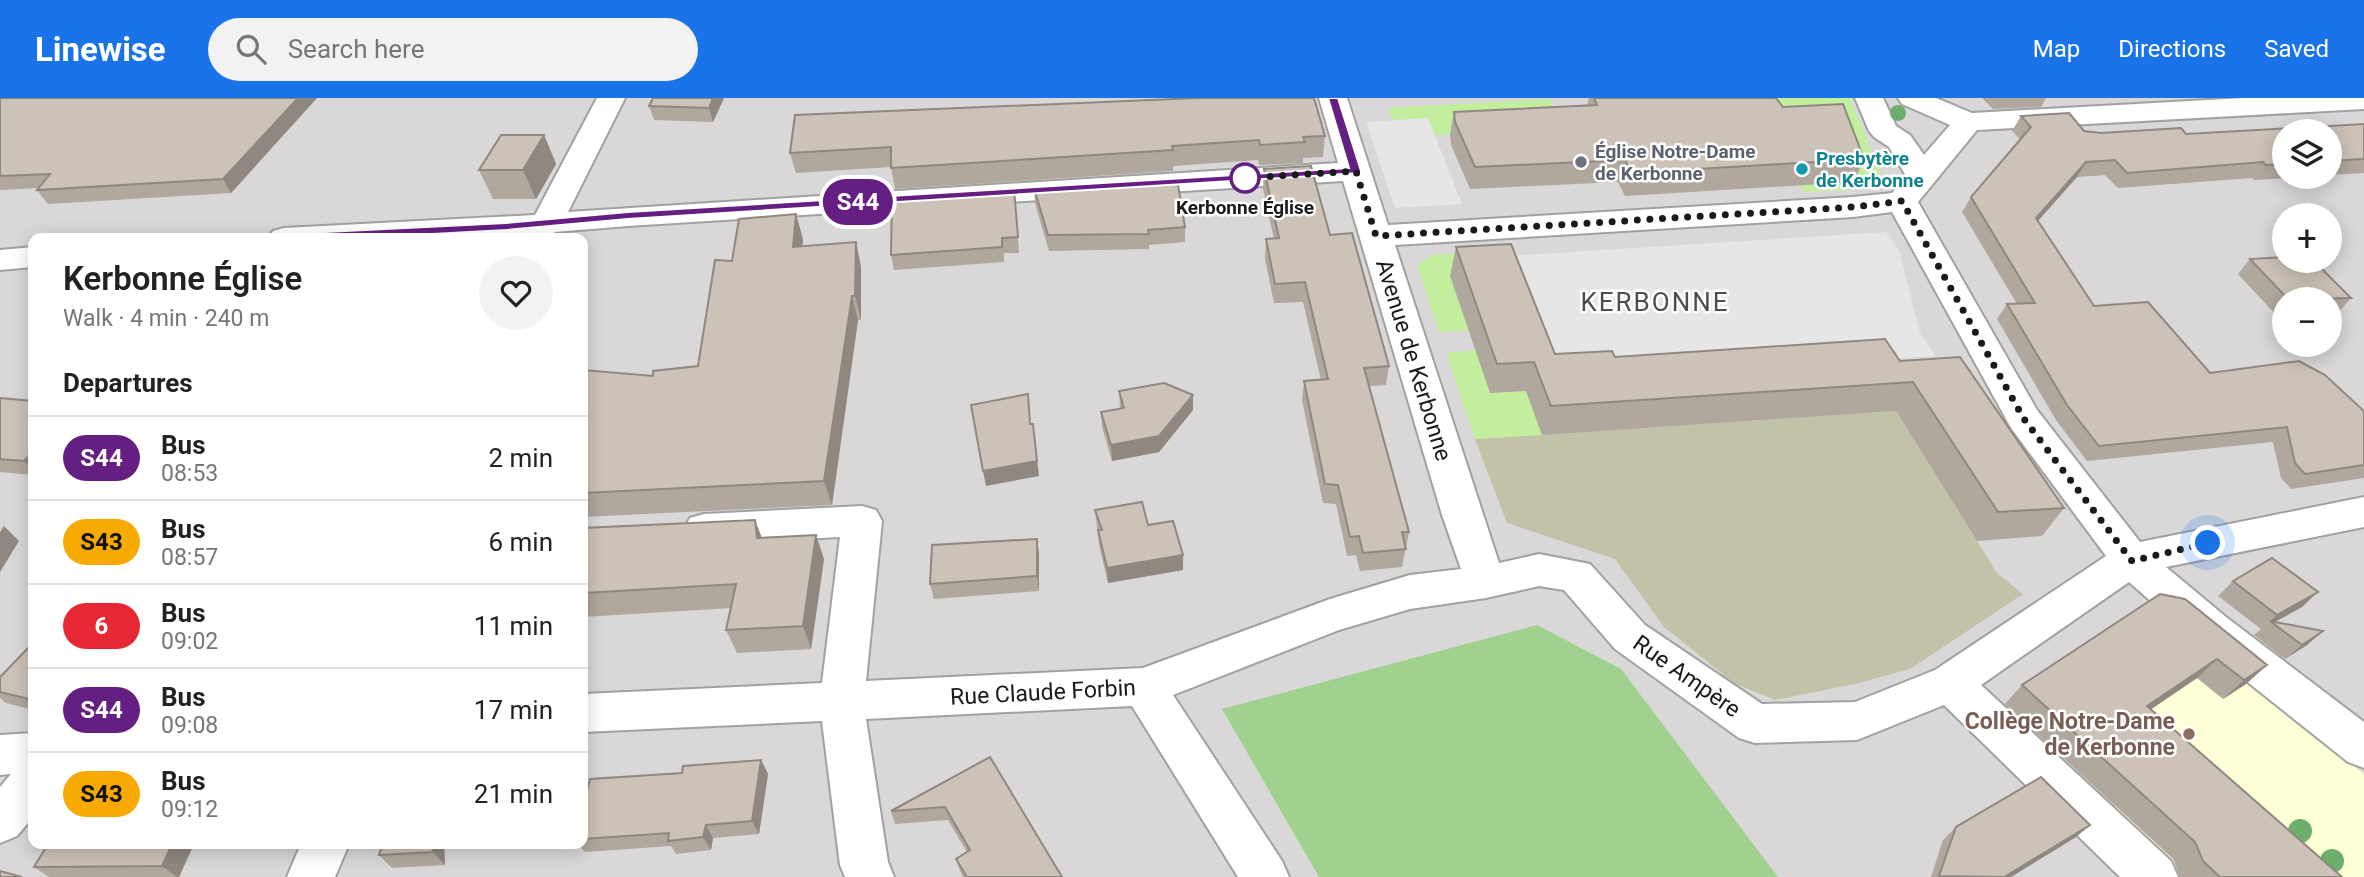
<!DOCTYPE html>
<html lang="en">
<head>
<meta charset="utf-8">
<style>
  body { margin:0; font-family:Roboto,sans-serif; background:#f2f2f2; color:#222; height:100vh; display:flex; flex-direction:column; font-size:26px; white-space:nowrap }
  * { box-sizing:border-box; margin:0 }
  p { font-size:23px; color:#767676 }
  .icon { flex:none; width:38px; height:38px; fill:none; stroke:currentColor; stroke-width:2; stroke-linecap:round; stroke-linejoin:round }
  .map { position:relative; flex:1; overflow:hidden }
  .drawer { position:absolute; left:28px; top:135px; width:560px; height:616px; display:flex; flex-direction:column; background:#fff; border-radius:14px; box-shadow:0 4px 18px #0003 }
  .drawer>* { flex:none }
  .badge { padding:0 14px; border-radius:23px; font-size:24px; line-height:46px }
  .buttons { position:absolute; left:2272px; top:21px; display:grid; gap:14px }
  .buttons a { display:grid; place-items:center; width:70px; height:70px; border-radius:50%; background:#fff; box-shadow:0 4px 18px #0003; font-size:35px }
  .you { position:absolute; width:35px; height:35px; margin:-18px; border:5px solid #fff; border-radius:50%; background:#1a73e8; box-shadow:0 0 0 10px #1a73e833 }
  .map>.badge { position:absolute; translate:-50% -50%; box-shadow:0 0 0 4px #fff }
  h2 { padding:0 35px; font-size:26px; line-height:63px }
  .round { display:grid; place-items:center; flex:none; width:74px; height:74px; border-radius:37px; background:#f2f2f2 }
  .head { display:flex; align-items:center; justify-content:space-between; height:119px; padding:0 35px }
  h1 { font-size:33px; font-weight:600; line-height:52px }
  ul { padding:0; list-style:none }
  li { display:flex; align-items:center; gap:21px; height:84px; padding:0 35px; border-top:2px solid #e0e0e0 }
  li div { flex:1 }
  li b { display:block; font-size:26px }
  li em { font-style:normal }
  li .badge { min-width:77px; font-weight:700; text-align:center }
  header { display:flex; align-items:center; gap:42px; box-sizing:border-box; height:98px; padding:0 35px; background:#1a73e8; color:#fff }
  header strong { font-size:33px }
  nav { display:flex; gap:38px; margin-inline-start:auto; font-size:24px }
  .search { width:490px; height:63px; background:#f2f2f2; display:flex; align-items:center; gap:18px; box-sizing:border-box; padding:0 24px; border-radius:38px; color:#767676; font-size:26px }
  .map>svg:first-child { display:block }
</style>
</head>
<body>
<header>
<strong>Linewise</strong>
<div class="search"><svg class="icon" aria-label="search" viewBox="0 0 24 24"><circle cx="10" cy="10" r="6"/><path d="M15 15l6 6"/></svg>Search here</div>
<nav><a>Map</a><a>Directions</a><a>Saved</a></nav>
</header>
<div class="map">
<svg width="2364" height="779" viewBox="0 0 2364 779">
  <rect width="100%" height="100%" fill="#eee9de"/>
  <path fill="#d9d7d7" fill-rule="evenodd" d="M0,0h2364v779h-2364zM2284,33h45v46h-45zM2284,117h45v46h-45zM33,140h550v606h-550zM2284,201h45v46h-45z"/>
  <polygon fill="#fdffd6" points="2142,516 2170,521 2364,676 2364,779 2180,779 2110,713 2132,700"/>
  <polygon fill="#c2c2a9" points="1896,313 1997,475 2023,496 1910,571 1859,585 1775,602 1734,585 1664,529 1615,461 1507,425 1475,341"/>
  <g fill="#c2ee9e">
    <polygon points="1767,0 1850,0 1882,79 1868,91 1804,94 1800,87 1799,19 1787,9"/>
    <polygon points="1550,1 1566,31 1435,37 1428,21 1393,23 1388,10"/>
    <polygon points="1505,152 1468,232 1439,234 1417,167 1432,157"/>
    <polygon points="1476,252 1526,293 1542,337 1475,341 1446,255"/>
  </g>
  <polygon fill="#a0d18f" points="1537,527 1621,571 1778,779 1319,779 1222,611"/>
  <g fill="#e6e6e6">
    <polygon points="1428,20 1462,106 1395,110 1366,24"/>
    <polygon points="1886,134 1899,152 1920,235 1936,258 1559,284 1507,158"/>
  </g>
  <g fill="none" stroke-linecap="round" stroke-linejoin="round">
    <g stroke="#a1a1a1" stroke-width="4">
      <g id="minor">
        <path d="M597,0h28l-57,114 770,-49 -19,-65h28l41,127 465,-28 39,-4 14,-17 -17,-29 -15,-10 -5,-6 -14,-33h28l13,28 14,9 14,20 26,-30 -48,-21 -4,-6h38l36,15 272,-15h120v11l-387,21 -59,72 119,208 103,132 224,-45v30l-198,40 60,50 138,105v46l-16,-6 -152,-121 -67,-59 -148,103 190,176 7,16h-58l-176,-172 -87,35 -102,3 -16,-5 -124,-89 -51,-59 -25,-4 -53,12 -76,11 -71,21 -166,65 109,166 7,16h-51l-106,-171 -266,13 22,143 6,15h-49l-5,-12 -18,-144 -239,11v-38l239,-11 18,-146 -136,7 -14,-4 -6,-11 6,-11 14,-4 158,-8 14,4 6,11 -16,160 277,-13 187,-69 80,-24 51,-6 -19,-54 -99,-334 -715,45 -73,6 -5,6h-282l5,-7 11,-3 251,-13zM1892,114l119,216 95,128 -171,114 -80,32 -93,2 -117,-79 -55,-61 -51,-10 -40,9 -104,-318 458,-28z"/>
        <polygon points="33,149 33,169 0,172 0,152"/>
        <polygon points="33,635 33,719 17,738 0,745 0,689 11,676 0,677 0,637"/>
        <polygon points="301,746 349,746 335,779 287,779"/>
      </g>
    </g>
    <use href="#minor" fill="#fff" fill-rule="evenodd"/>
  </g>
  <g fill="#6caf6d">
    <circle cx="1898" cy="15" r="8"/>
    <circle cx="2300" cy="733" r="12"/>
    <circle cx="2332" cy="763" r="12"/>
  </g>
  <g fill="#b0a79d">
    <polygon points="0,0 317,0 231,95 48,106 37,92 39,90 0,92"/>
    <polygon points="653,0 724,0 713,24 654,22 649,8"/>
    <polygon points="1194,0 1314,0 1325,38 1323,59 1303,60 1303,65 1259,67 1258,62 1173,68 1173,73 895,91 891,69 796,75 790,55"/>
    <polygon points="1589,0 1776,0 1783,9 1864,61 1854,84 1625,98 1618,84 1470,91 1451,47 1450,36 1454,14 1587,7"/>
    <polygon points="1982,0 2046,0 2041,9 1993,11"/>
    <polygon points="2021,18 2084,33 2101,35 2186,36 2364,26 2364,75 2329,77 2329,33 2284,33 2284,79 2307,79 2254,82 2252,80 2118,90 2105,77 2077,79 2038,123 2094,208 2210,275 2364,313 2364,380 2291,391 2281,380 2273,344 2087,363 2056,322 1997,221 2007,206 2017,206 1962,114 1971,99 2020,41 2012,33"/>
    <polygon points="544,37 556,66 536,101 493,101 479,72"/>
    <polygon points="1264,71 1330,137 1389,268 1386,287 1369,288 1409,434 1402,469 1360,473 1356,457 1347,458 1336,406 1323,405 1302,302 1304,283 1321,282 1303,204 1274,205 1265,161 1266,141 1274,141 1263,91"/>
    <polygon points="1034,90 1185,129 1185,144 1149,147 1149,151 1049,153 1035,105"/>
    <polygon points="1014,91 1019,155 1004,155 1004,164 894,172 891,157"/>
    <polygon points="803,141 802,149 856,144 861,169 861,222 858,222 832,407 583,419 583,272 653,278 698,268 732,163"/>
    <polygon points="1456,149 1555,256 1615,259 1900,263 2064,410 2042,438 1977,443 1896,313 1542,337 1526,293 1490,295 1450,178"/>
    <polygon points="2250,161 2351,200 2338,215 2329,216 2329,201 2284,201 2284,218 2277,218 2238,176"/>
    <polygon points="1119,293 1193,312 1159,354 1112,363 1102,329 1101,314 1120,310"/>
    <polygon points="0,300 33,303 33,377 0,374"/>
    <polygon points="1095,412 1148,427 1183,457 1183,472 1108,485 1099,447"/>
    <polygon points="583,430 762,440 824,461 811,551 737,555 726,532 731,510 583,519"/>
    <polygon points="1037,441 1039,456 1039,493 934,501 930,486"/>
    <polygon points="2233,483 2302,509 2275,524 2323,533 2307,547 2285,561 2254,537 2261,531 2218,498"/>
    <polygon points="2185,501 2267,567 2246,586 2223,601 2197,580 2151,611 2342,779 2180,779 2173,761 2005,606 2022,587"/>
    <polygon points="33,545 33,612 6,605 0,600 0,579"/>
    <polygon points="990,659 1062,779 963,779 960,773 956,761 967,754 948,722 895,726 891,713"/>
    <polygon points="761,662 768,676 759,736 713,740 711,752 676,756 671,748 585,754 578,746 583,746 583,709 682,675"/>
    <polygon points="2090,727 2076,739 2011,779 1931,779 1943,742 1956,729"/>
    <polygon points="48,746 240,746 193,748 179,779 49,779 34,769"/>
    <polygon points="444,746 445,767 392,770 379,757"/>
  </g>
  <g fill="#908880">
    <polygon points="298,0 317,0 231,95 223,81"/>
    <polygon points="713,0 724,0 713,24 709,10"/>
    <polygon points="544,37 556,66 536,101 523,72"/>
    <polygon points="2086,64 2077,79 2027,135 2036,120"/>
    <polygon points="796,116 803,141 800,174 793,149"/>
    <polygon points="856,144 861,169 861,222 855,198"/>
    <polygon points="852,198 858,222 832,407 824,383"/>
    <polygon points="1193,297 1193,312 1159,354 1112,363 1111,347"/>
    <polygon points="1033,326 1039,378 986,388 983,373"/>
    <polygon points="33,353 33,372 24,363"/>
    <polygon points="755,422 764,445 757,440"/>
    <polygon points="4,428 19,443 0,474 0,434"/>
    <polygon points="816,437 824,461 811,551 803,528"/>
    <polygon points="1037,441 1039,456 1039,493 1037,478"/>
    <polygon points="1183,457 1183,472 1108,485 1107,470"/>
    <polygon points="2318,494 2302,509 2273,525 2270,523 2277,517"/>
    <polygon points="2323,533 2307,547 2285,561 2302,547"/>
    <polygon points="2217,561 2197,580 2128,627 2147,608"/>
    <polygon points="2267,567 2246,586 2223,601 2244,582"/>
    <polygon points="761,662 768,676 759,736 752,723"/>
    <polygon points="706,727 713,740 711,752 703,739"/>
    <polygon points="2090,727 2076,739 2011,779 2005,779"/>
    <polygon points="172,746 191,746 193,748 179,779 177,779 162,768"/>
    <polygon points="432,746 444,746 445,767 433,754"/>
  </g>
  <g fill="#cdc2b7" stroke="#908880" stroke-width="2">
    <polygon points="0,0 298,0 223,81 37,92 50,76 0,78"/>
    <polygon points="653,0 713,0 709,10 649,8"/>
    <polygon points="1198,0 1314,0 1325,38 1303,39 1305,44 1260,47 1259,42 1172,48 1173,52 891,70 891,49 790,55 795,17"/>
    <polygon points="1594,0 1776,0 1783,9 1843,6 1864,61 1632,75 1625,62 1475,69 1455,24 1454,14 1597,7"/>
    <polygon points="2069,15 2084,33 2101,35 2181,30 2186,36 2364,26 2364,61 2329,63 2329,33 2284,33 2284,66 2266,67 2263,64 2127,75 2115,62 2086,64 2036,120 2094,208 2148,204 2210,275 2299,263 2325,277 2364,313 2364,367 2305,376 2295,365 2287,329 2099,348 2067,307 2007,206 2035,205 1971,99 2031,29 2021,18"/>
    <polygon points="501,37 544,37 523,72 479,72"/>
    <polygon points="1311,68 1330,137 1352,135 1389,268 1364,270 1409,434 1402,434 1406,451 1363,455 1359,438 1350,439 1338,387 1325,386 1304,283 1328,281 1305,184 1275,186 1266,141 1279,140 1264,71"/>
    <polygon points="1177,81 1185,129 1148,132 1149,136 1048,137 1034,90"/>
    <polygon points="1014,91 1018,139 1002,140 1002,149 891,157 892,99"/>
    <polygon points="796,116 793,149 856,144 855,198 852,198 824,383 583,395 583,272 653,278 653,273 698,268 715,162 732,163 739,121"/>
    <polygon points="1511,146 1555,256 1612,253 1615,259 1885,241 1900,263 1960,259 2064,410 1998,414 1913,284 1551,308 1534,264 1497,266 1456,149"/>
    <polygon points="2284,159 2284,163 2314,163 2351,200 2288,201 2250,161"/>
    <polygon points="1164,285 1193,297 1159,338 1111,347 1101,314 1124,310 1119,293"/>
    <polygon points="1028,296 1030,326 1033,326 1037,363 983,373 971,307"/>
    <polygon points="0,300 33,303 33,353 24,363 0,361"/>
    <polygon points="1142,404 1148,427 1173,423 1183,457 1107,470 1098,432 1102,432 1095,412"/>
    <polygon points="755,422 757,440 816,437 803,528 726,532 736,486 583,495 583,430"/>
    <polygon points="1037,441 1037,478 930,486 932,447"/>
    <polygon points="2272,460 2318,494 2277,517 2233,483"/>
    <polygon points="2160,496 2185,501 2267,567 2244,582 2217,561 2147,608 2342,779 2220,779 2203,763 2195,744 2022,587"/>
    <polygon points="2270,523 2323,533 2302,547"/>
    <polygon points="33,545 33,602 0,594 0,579"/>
    <polygon points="990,659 1062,779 967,779 956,761 970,752 945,709 891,713"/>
    <polygon points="761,662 752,723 706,727 703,739 668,743 669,735 583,741 583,709 590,681 682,675 683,668"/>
    <polygon points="2041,679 2090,727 2006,778 2006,779 1939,778 1956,729"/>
    <polygon points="48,746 172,746 162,768 34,769"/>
    <polygon points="383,746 432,746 433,754 379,757"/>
    <polygon points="0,773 22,779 0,779"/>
  </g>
  <polygon fill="#651f82" stroke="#fff" stroke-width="2" points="1328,0 1338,0 1361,73 1360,75 628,121 506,132 285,144 279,140 285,136 506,125 628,114 1349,70"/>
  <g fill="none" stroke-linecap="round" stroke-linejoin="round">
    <polyline stroke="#1a1a1a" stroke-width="7" stroke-dasharray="0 12.6" points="1245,80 1356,73 1376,138 1853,109 1902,103 2024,321 2132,463 2208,445"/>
  </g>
  <circle fill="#6b7280" stroke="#fff" stroke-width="2.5" cx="1581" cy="64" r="7"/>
  <circle fill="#0f9aa8" stroke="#fff" stroke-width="2.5" cx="1802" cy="71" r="7"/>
  <circle fill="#fff" stroke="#651f82" stroke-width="3.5" cx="1245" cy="80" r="14"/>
  <circle fill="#8d6e63" stroke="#fff" stroke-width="2.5" cx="2189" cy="636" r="7"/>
  <g text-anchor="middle" stroke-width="5" stroke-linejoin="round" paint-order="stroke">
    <g font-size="19" font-weight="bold" fill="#5b616d" stroke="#fff" text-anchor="start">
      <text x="1595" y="60">Église Notre-Dame<tspan x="1595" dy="22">de Kerbonne</tspan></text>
    </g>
    <g font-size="19" font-weight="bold" fill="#0d838f" stroke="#fff" text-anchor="start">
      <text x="1816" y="67">Presbytère<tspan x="1816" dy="22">de Kerbonne</tspan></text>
    </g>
    <g font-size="19" font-weight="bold" fill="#1a1a1a" stroke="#fff">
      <text x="1245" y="116">Kerbonne Église</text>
    </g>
    <g font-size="23" fill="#1a1a1a" stroke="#fff">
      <text transform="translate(1414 262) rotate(73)" y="8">Avenue de Kerbonne</text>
      <text transform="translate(1687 578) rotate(35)" y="8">Rue Ampère</text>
      <text transform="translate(1043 594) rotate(-3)" y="8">Rue Claude Forbin</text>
    </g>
    <g font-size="23" font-weight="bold" fill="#785e54" stroke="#fff" text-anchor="end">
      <text x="2175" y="631">Collège Notre-Dame<tspan x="2175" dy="26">de Kerbonne</tspan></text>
    </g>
    <g font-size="26" letter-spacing="2" fill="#4d4d4d" stroke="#fff">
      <text x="1655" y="213">KERBONNE</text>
    </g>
  </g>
</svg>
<div class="buttons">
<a><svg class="icon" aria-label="layers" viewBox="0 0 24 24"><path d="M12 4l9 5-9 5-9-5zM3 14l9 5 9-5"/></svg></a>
<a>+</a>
<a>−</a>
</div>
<div class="you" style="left:2208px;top:445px"></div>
<b class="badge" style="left:858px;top:104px;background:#651f82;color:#fff">S44</b>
<section class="drawer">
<div class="head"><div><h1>Kerbonne Église</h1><p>Walk · 4 min · 240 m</p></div><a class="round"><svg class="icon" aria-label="heart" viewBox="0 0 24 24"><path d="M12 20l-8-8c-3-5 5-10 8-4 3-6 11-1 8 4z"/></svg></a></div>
<h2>Departures</h2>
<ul>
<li><span class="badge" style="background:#651f82;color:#fff">S44</span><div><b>Bus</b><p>08:53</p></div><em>2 min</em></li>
<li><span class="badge" style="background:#f8aa04;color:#111">S43</span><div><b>Bus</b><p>08:57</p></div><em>6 min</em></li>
<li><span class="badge" style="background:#e62834;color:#fff">6</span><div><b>Bus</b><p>09:02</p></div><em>11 min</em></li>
<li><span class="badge" style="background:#651f82;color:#fff">S44</span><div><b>Bus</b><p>09:08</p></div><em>17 min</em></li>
<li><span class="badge" style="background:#f8aa04;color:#111">S43</span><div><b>Bus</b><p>09:12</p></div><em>21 min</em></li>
</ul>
</section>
</div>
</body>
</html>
